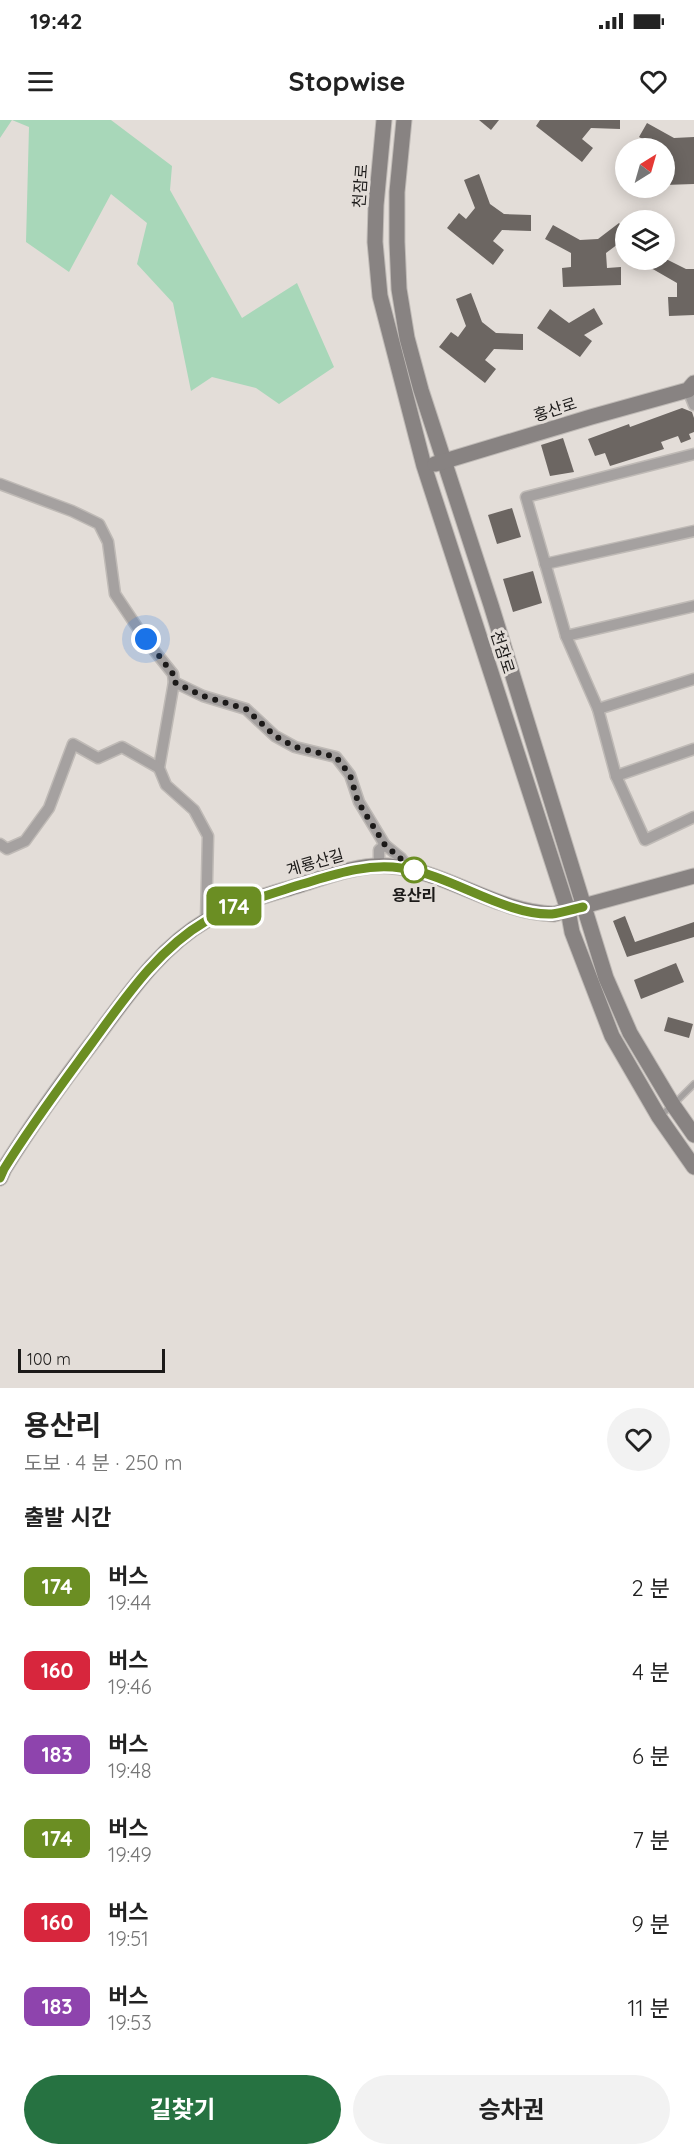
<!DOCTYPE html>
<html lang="ko">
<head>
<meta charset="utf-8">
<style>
  body { margin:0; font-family:Quicksand,"Noto Sans KR",sans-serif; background:#f2f2f2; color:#222; height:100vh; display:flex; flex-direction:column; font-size:22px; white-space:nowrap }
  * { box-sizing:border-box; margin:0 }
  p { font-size:20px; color:#767676 }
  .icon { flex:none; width:33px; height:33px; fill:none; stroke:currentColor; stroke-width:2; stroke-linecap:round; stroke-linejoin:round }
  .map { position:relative; height:1268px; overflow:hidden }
  .panel { display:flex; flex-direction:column; background:#fff; flex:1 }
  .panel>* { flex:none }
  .badge { padding:0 12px; border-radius:9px; font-size:21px; line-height:39px }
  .needle { width:39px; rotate:37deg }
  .controls { position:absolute; left:615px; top:18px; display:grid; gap:12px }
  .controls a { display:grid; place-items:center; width:60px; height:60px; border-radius:50%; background:#fff; box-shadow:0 3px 15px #0003; font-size:30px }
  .scale { position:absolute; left:18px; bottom:15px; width:147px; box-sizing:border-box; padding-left:6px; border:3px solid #1c1a19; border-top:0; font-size:16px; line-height:21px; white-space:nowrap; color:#1c1a19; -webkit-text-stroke:4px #e3ddd8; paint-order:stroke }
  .you { position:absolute; width:30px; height:30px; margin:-15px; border:4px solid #fff; border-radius:50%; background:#1a73e8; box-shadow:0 0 0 9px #1a73e833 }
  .map>.badge { position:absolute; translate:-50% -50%; box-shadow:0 0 0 3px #fff }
  h2 { padding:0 24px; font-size:22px; line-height:54px }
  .round { display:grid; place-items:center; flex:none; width:63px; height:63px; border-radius:32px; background:#f2f2f2 }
  .overview { display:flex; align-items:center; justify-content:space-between; height:102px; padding:0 24px }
  h1 { font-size:28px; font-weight:700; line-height:45px }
  .action { display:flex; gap:12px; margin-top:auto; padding:12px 24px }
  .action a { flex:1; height:69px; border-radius:36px; background:#267241; color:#fff; font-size:24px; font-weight:700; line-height:69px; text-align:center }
  .action a+a { background:#f2f2f2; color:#222 }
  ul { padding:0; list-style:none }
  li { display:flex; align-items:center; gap:18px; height:84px; padding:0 24px }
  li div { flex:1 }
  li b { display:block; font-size:22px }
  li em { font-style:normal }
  li .badge { min-width:66px; font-weight:700; text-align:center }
  .status { display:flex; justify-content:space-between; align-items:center; height:42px; padding:0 30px; background:#fff; direction:ltr }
  .status svg { height:16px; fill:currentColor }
  header { display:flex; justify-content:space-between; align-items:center; height:78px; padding:0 24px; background:#fff; font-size:27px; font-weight:700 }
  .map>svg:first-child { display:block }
</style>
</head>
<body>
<div class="status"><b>19:42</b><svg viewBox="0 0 49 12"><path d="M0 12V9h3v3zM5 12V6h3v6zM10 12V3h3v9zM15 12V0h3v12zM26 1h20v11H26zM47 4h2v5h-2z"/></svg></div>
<header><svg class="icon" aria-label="menu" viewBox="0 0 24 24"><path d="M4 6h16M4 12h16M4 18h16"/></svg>Stopwise<svg class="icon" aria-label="heart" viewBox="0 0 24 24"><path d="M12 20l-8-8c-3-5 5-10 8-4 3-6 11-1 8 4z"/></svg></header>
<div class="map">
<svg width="694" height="1268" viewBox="0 0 694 1268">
  <rect width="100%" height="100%" fill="#e3ddd8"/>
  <polygon fill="#a8d7b9" points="0,0 111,0 172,46 170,70 242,198 297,163 334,247 279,284 256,268 212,257 191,271 173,183 137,144 147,103 111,74 69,152 26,122 29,7 12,0 0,18"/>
  <g fill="#6c6662">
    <polygon points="479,0 499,0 491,10"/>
    <polygon points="540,0 620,0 620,9 591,8 582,19 593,28 582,42 536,6"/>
    <polygon points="647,3 674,18 694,17 694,64 664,65 664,28 659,28 639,17"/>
    <polygon points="479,54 490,84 504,94 531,95 531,111 502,110 493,121 504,130 493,145 447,108 459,93 466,99 475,88 464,60"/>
    <polygon points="619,103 626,111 626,118 606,133 607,148 621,147 621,165 563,167 562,148 571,147 571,133 545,119 553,105 580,120 598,119"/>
    <polygon points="656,140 668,140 686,149 694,149 694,195 669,196 668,177 677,177 677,163 651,148"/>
    <polygon points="471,173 482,202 496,213 523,214 523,230 494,229 485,240 496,249 485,263 439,227 451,212 458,217 466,206 456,179"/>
    <polygon points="594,188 603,204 584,215 592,221 580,237 537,208 550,189 569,203"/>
    <polygon points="682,288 692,292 694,298 694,312 689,314 691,319 681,323 678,316 661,322 664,329 610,346 605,333 595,336 588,319 629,304 630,307"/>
    <polygon points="563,318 574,352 550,356 541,325"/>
    <polygon points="512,388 521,417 497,424 488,395"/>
    <polygon points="533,451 542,483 513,492 503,459"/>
    <polygon points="625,796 635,822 694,802 694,817 627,837 613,801"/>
    <polygon points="676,843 684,862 641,879 634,860"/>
    <polygon points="668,897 693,904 689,918 664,911"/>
  </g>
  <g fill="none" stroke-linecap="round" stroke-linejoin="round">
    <g stroke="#bfbab6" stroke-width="8">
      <polyline id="lane" points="660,996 673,985 694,964"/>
    </g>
    <g stroke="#bfbab6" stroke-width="13">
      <g id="street">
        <polyline points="688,270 694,285"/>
        <polyline points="694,334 526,377 566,516 598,589 616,656 645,720 694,697"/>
        <polyline points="0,364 72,391 99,404 108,422 115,474 145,519 173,554 174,562 159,648 166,665 194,690 208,716 206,801"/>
        <polyline points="545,444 694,411"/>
        <polyline points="566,516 694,486"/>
        <polyline points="174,562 203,576 246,589 275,616 295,627 336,637 350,655 359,682 385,725 401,738 409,749"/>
        <polyline points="598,589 694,559"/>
        <polyline points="616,656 694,629"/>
        <polyline points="0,724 7,729 25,721 49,688 73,624 98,638 122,627 159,648"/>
        <polyline points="379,747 379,730 385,725"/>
      </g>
    </g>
    <g stroke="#bfbab6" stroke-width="17">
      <g id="secondary">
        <polyline points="384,0 376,85 375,122 380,176 424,346 568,790 572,812 612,916 659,997 694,1047"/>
        <polyline points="404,0 397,72 397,122 399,169 407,218 421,270 491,485 606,858 630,913 673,985 694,1015"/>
        <polyline points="435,344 591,297 688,270 694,263"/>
        <path d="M0,1058l4,-9c28,-45 59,-88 91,-130 33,-44 64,-91 112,-119 29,-17 61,-25 93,-35 28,-9 59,-21 89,-19 58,5 106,46 165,48l140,-38"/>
      </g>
    </g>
    <use href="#lane" stroke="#a5a1a0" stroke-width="5"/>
    <use href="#street" stroke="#a5a1a0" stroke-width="10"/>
    <use href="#secondary" stroke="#888382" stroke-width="15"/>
  </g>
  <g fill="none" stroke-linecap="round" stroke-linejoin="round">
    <g stroke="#fff" stroke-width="14">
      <path id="line" d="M0,1058l4,-9c27,-44 58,-85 88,-126 33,-45 66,-94 114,-122 29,-17 62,-26 93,-36 34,-10 66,-22 102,-17 49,6 104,48 151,46 10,-1 21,-5 31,-7"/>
    </g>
    <use href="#line" stroke="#6b8e23" stroke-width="9"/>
    <polyline stroke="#1c1a19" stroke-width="6" stroke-dasharray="0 10.8" points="146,519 173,554 174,562 203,576 246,589 275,616 295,627 336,637 350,655 358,682 385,725 400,738 409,749 414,750"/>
  </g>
  <circle fill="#fff" stroke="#6b8e23" stroke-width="3" cx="414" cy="750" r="12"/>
  <g text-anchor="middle" stroke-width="6" stroke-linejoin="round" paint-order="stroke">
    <g font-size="16" fill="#1c1a19" stroke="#e3ddd8">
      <text transform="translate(360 66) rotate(-86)" y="6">천잠로</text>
      <text transform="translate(555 289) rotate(-18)" y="6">홍산로</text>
      <text transform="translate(503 532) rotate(72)" y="6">천잠로</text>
      <text transform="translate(315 742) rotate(-16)" y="6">계룡산길</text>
    </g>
    <g font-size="16" font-weight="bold" fill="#1c1a19" stroke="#e3ddd8">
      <text x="414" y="781">용산리</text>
    </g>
  </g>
</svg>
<div class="controls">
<a><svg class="needle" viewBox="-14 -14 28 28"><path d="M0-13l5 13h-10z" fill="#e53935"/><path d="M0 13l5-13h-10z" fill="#767676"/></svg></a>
<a><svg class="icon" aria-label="layers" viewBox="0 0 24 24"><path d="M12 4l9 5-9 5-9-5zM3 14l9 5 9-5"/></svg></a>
</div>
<div class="scale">100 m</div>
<div class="you" style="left:146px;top:519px"></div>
<b class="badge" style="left:234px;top:786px;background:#6b8e23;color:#fff">174</b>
</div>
<section class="panel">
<div class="overview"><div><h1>용산리</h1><p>도보 · 4 분 · 250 m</p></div><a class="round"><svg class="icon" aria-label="heart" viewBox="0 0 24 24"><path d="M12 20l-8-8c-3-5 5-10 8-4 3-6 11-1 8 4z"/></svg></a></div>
<h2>출발 시간</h2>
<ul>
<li><span class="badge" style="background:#6b8e23;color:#fff">174</span><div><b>버스</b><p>19:44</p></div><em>2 분</em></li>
<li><span class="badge" style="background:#d7263d;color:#fff">160</span><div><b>버스</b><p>19:46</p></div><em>4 분</em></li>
<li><span class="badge" style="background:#8e44ad;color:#fff">183</span><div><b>버스</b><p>19:48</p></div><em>6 분</em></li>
<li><span class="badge" style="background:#6b8e23;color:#fff">174</span><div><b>버스</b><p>19:49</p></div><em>7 분</em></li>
<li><span class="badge" style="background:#d7263d;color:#fff">160</span><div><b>버스</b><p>19:51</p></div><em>9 분</em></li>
<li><span class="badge" style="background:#8e44ad;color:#fff">183</span><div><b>버스</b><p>19:53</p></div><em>11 분</em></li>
</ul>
<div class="action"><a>길찾기</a><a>승차권</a></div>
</section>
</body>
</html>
